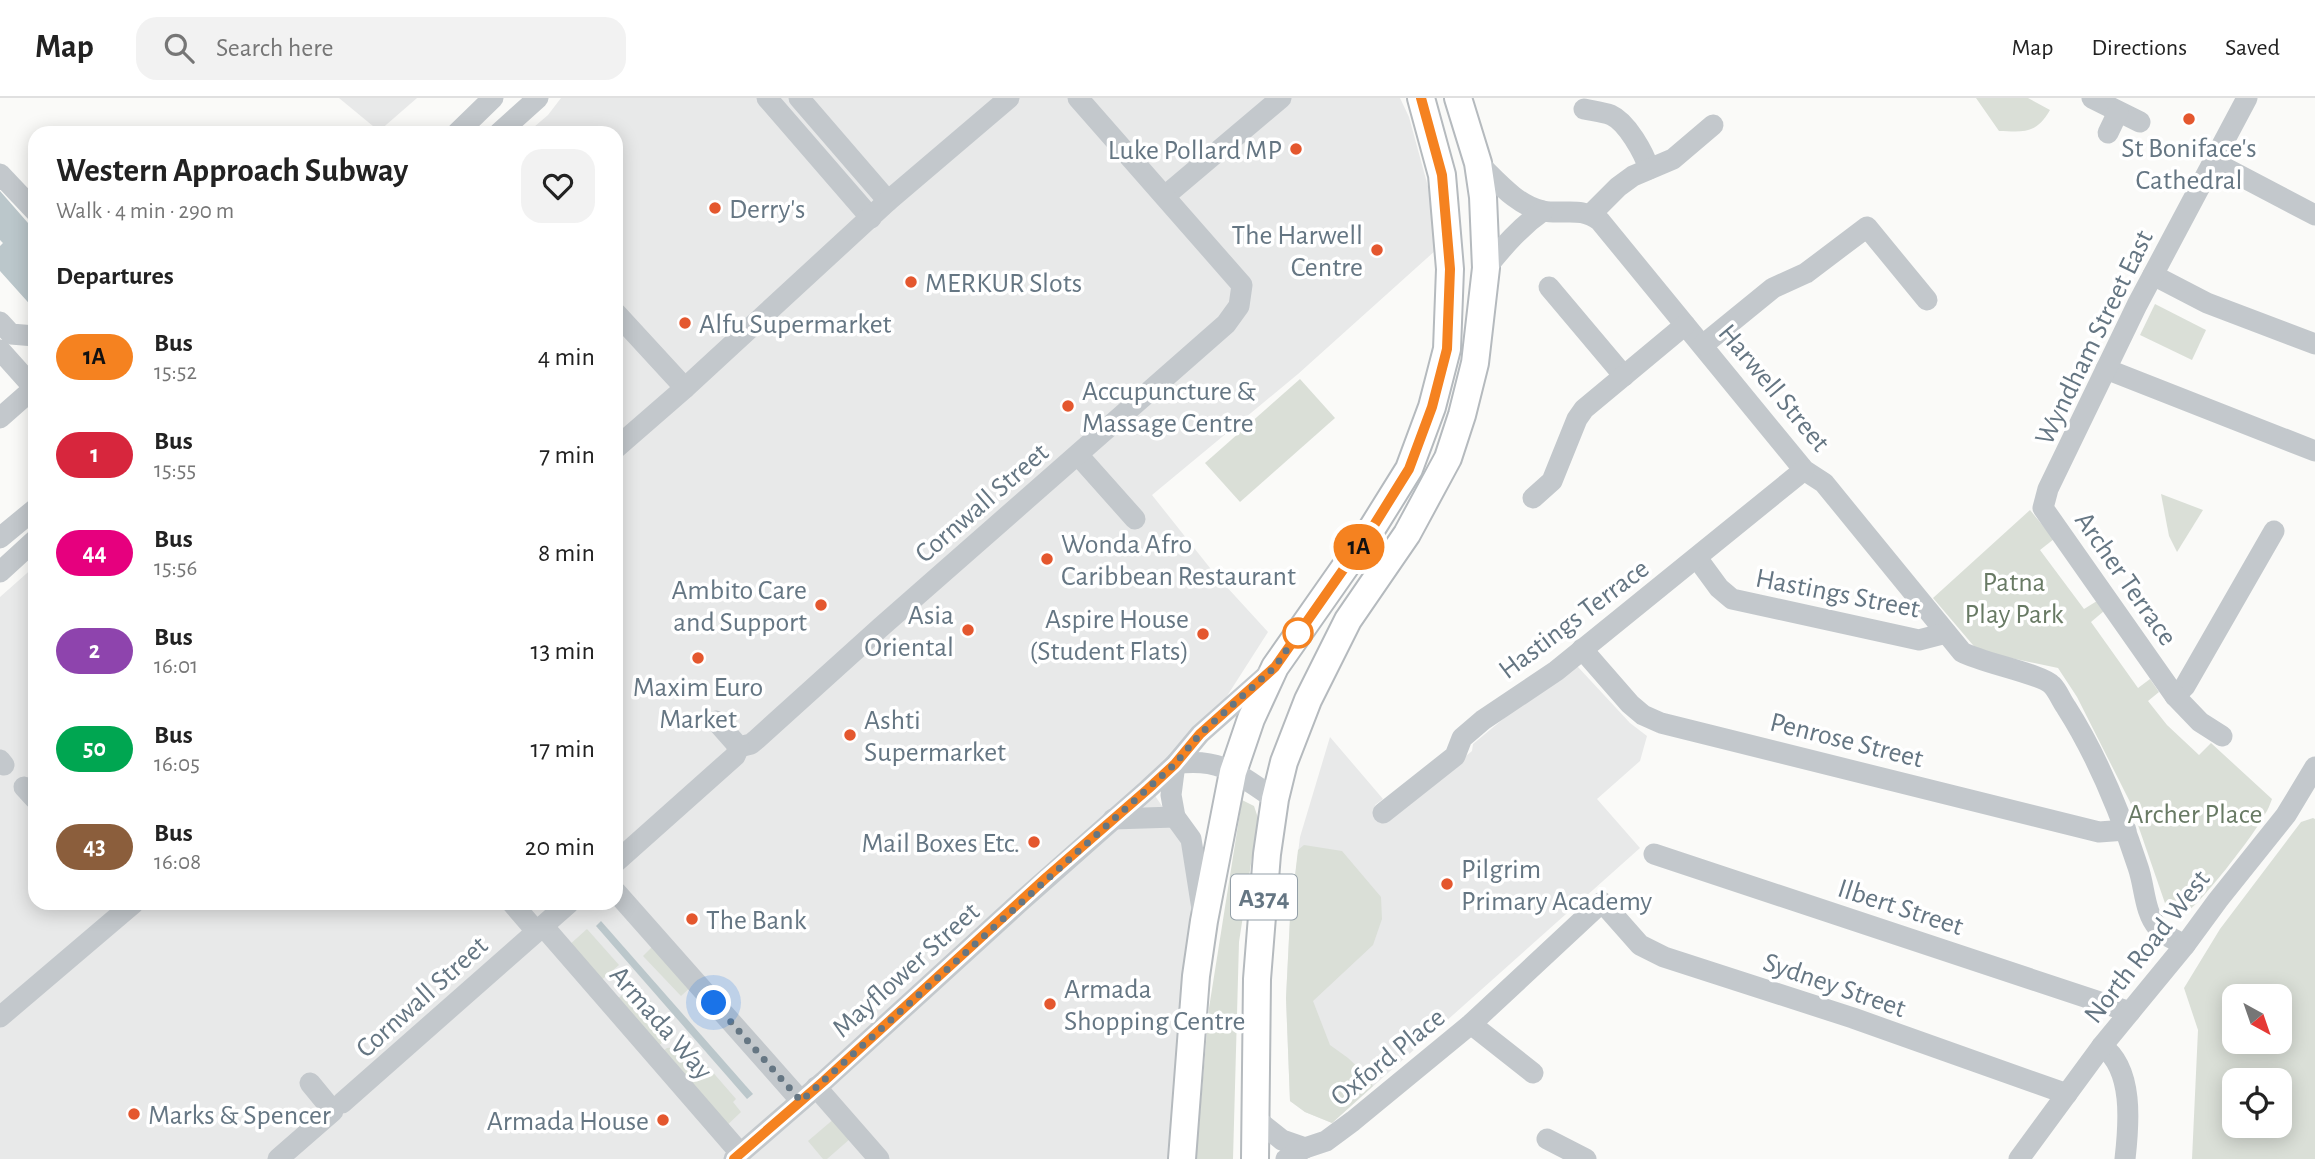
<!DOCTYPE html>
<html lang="en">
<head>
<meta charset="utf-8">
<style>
  body { margin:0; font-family:"Alegreya Sans",sans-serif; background:#f2f2f2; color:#222; height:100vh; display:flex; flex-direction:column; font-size:26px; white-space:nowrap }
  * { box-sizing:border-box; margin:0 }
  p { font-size:23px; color:#767676 }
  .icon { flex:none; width:38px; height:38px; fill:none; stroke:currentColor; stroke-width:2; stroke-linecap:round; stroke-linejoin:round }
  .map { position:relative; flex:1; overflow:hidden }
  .side { position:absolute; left:28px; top:28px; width:595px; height:784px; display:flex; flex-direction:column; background:#fff; border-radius:21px; box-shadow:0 4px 18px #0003 }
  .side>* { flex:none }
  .badge { padding:0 14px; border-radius:23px; font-size:24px; line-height:46px }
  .needle { width:46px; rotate:140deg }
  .controls { position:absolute; left:2222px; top:886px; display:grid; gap:14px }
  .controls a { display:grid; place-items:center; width:70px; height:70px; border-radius:14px; background:#fff; box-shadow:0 4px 18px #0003; font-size:35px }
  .you { position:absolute; width:35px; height:35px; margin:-18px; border:5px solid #fff; border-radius:50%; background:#1a73e8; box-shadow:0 0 0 10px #1a73e833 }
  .map>.badge { position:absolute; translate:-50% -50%; box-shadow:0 0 0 4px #fff }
  h2 { padding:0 28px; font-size:26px; line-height:63px }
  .round { display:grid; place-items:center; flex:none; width:74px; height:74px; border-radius:21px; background:#f2f2f2 }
  .head { display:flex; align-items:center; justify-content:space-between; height:119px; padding:0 28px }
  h1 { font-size:33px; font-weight:700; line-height:52px }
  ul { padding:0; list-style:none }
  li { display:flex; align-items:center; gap:21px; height:98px; padding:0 28px }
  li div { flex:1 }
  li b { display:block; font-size:26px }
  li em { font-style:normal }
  li .badge { min-width:77px; font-weight:700; text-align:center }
  header { display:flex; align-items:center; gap:42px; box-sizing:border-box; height:98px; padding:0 35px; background:#fff; border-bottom:2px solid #e0e0e0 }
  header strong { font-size:33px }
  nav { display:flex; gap:38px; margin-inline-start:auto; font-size:24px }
  .search { width:490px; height:63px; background:#f2f2f2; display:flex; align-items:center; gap:18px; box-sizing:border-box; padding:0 24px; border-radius:21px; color:#767676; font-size:26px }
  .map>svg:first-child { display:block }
</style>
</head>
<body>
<header>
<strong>Map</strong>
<div class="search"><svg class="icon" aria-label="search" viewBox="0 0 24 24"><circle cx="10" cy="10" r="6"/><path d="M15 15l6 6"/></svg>Search here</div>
<nav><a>Map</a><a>Directions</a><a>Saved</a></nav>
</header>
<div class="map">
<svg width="2315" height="1061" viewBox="0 0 2315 1061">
  <rect width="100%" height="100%" fill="#fafaf8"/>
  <g fill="#e8e9e9">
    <polygon points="339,0 417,0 379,33"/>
    <polygon points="561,0 1400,0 1409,19 1430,96 1436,152 1298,276 1152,397 1214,475 1268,534 1220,609 1153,695 1201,764 1173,1061 0,1061 0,499 35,468 35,805 616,805 616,35 527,35 548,17"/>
    <polygon points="1566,569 1578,569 1630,625 1647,638 1640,663 1597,701 1640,750 1332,1025 1305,1014 1290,1003 1286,900 1290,820 1300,739 1330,639 1383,701 1375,707 1389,721 1472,653 1473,646"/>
  </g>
  <g fill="#dadfd7" fill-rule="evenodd">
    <path d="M1976,0h52l22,12c-14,24 -25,22 -51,21z"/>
    <polygon points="2155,206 2206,232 2192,262 2140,237"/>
    <polygon points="1300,281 1335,320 1240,404 1205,365"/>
    <polygon points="2161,396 2203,412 2177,454 2169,438"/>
    <path d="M2030,412l24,29 -14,11 44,59 13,-8 7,10 -13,11 47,66 12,-9 9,13 -11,9 19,24 32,30 12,-12 61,56c-2,5 -4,11 -7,15 -8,17 -69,97 -83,101 -7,1 -11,-2 -15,-6l-37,-107 -53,-105 -19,-29 -80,-17 -45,-53z"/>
    <polygon points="1242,702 1254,708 1258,720 1239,844 1233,1061 1196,1061 1209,910"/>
    <path d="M2313,720l2,1v340h-123l6,-129 -14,-42 36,-59 81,-107zM2235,898h45v45h-45zM2235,982h45v45h-45z"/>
    <polygon points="1304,747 1342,753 1381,799 1382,821 1373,847 1313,903 1330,947 1348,960 1364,975 1373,988 1332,1025 1305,1014 1290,1003 1286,900 1290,820 1298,752"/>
    <polygon points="587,831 619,867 598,885 567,849"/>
    <polygon points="655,846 693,887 681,898 643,858"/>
    <polygon points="635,886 676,932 655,951 614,904"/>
    <polygon points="690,948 736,1001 733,1004 741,1014 723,1031 658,957 667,950"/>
    <polygon points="835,1020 851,1040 827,1061 823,1061 808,1043"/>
  </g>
  <g fill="#bbc7cb">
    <polygon points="0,93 35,133 35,212 0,173 0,148 3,145 0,142"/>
    <polygon points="601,823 753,996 747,1001 596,828"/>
  </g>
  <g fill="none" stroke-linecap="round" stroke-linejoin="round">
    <g stroke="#b5babe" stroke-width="30">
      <g id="major">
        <polyline points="1182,1061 1196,878 1204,823 1233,674 1251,621 1275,569 1371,432 1409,371 1432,309 1447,251 1450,171 1442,77 1421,0"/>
        <polyline points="1255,1061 1257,881 1267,756 1275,701 1284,664 1308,602 1348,522 1407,436 1448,360 1462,317 1475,265 1486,170 1483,99 1478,65 1458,0"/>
      </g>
    </g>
    <g stroke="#c3c8cc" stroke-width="21">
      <polyline points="767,0 871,120"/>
      <polyline points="799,0 888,103"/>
      <polyline points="2092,0 2140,24"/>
      <path d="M1584,11c9,2 19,3 27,6 16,7 33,38 38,54"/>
      <polyline points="457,35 493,0"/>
      <polyline points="499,35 538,0"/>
      <polyline points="2108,35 2118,14"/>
      <polyline points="2214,64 2315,117"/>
      <path d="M1478,65c18,17 39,43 65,48 21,4 38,-5 57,10l204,249 20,13 138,169c20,11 80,22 90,33 6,6 9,15 14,22 32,50 54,105 72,160 7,20 6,45 20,61 7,8 17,12 27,17"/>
      <polyline points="0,76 35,113"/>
      <polyline points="1165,98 1281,0"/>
      <polyline points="1591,116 1618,89 1633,78 1673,61 1713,27"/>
      <path d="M1486,170c18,-22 34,-41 57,-57"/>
      <polyline points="2153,177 2207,205 2315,246"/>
      <polyline points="1549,189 1624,278"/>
      <polyline points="616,215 685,290"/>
      <polyline points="0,224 11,236 35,238"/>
      <polyline points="1703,247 1773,190 1806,175 1867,129 1927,202"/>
      <polyline points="0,252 34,290 0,320"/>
      <polyline points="2106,271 2315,353"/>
      <polyline points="616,350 685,290 888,103 1009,0"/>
      <polyline points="1078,357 1135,421"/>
      <polyline points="1533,400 1552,383 1577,321 1584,311 1685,227"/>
      <polyline points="0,440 35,411"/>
      <polyline points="1697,460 1719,490 1732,501 1919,542 1946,535"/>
      <polyline points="0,474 35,442"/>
      <polyline points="1582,551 1630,606 1643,617 1661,625 2099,734 2126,732"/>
      <polyline points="2175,598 2185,588 2274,433"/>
      <polyline points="716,623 739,649 751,646 757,641 881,529 1226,226 1239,208 1242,187 1078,0"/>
      <polyline points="2222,638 2200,624 2175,598 2043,410 2048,391 2137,207 2247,0"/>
      <polyline points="0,662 4,667"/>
      <polyline points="1175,666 1171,697 1175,719 1191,741 1202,811"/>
      <path d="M1175,666c46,-7 64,11 100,35"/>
      <polyline points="24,689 35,701"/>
      <polyline points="1383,715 1455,658 1462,640 1483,622 1556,573 1804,372"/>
      <polyline points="1113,721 1175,719"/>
      <polyline points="1654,756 2130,914"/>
      <polyline points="616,764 735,658 739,649"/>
      <polyline points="616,794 801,1003"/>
      <polyline points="512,805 536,833"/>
      <polyline points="543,828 740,1055"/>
      <polyline points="0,919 134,805"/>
      <polyline points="1471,926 1533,975"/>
      <path d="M2102,948c32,23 27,78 23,113"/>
      <polyline points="816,989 879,1061"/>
      <polyline points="342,1005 569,805"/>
      <polyline points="1257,1022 1282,1042 1305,1050"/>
      <polyline points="1547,1041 1586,1061"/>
      <polyline points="278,1061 333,1013 310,985"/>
      <polyline points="734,1061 824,983 1019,805 1148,691 1175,666 1200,636 1271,573"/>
      <polyline points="1286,1061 1305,1050 1326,1043 1353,1023 1471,926 1602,804 1640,847 1664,859 1853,920 2067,996"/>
      <polyline points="2019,1061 2102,948 2185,847 2218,802 2286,717 2315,669"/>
    </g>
    <use href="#major" stroke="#fff" stroke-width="26"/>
  </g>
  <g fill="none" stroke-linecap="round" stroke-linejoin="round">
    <g stroke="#fff" stroke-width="16">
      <polyline id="line" points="734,1061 824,983 1047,779 1148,691 1175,666 1200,636 1275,569 1371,432 1409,371 1432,309 1447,251 1450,171 1442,77 1421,0"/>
    </g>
    <use href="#line" stroke="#f58220" stroke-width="10"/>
    <polyline stroke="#657683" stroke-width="7" stroke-dasharray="0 12.6" points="714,905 801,1003 1175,666 1200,636 1275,569 1298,535"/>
  </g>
  <g fill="#e4572e" stroke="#fff" stroke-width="2.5">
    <circle cx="2189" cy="21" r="7"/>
    <circle cx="1296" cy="51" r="7"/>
    <circle cx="715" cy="110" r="7"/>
    <circle cx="1377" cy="152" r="7"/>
    <circle cx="911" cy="184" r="7"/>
    <circle cx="685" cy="225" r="7"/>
    <circle cx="1068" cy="308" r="7"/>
    <circle cx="1047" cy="461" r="7"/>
    <circle cx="821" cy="507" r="7"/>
    <circle cx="968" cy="532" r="7"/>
    <circle cx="1203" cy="536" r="7"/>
    <circle cx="698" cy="560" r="7"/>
    <circle cx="850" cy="637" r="7"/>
    <circle cx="1034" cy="744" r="7"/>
    <circle cx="1447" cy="786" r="7"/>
    <circle cx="692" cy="821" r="7"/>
    <circle cx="1050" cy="906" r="7"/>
    <circle cx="134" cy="1016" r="7"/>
    <circle cx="663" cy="1022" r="7"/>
  </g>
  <circle fill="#fff" stroke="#f58220" stroke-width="3.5" cx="1298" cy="535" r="14"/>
  <g text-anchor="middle" stroke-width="7" stroke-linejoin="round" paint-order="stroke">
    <rect fill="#fff" stroke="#939fa8" stroke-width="2" x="1231" y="776.5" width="66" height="45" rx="5"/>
    <g font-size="26" font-weight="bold" fill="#657683">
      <text x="1264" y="808">A374</text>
    </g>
    <g font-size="28" fill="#657683" stroke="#fff" text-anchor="start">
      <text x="2189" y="59" text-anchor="middle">St Boniface's<tspan x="2189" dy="32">Cathedral</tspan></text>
      <text x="1282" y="61" text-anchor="end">Luke Pollard MP</text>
      <text x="729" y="120">Derry's</text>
      <text x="1363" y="146" text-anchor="end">The Harwell<tspan x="1363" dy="32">Centre</tspan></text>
      <text x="925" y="194">MERKUR Slots</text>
      <text x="699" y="235">Alfu Supermarket</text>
      <text x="1082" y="302">Accupuncture &amp;<tspan x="1082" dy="32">Massage Centre</tspan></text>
      <text x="1061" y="455">Wonda Afro<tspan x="1061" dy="32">Caribbean Restaurant</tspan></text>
      <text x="807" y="501" text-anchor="end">Ambito Care<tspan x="807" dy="32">and Support</tspan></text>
      <text x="954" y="526" text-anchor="end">Asia<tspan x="954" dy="32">Oriental</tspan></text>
      <text x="1189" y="530" text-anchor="end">Aspire House<tspan x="1189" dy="32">(Student Flats)</tspan></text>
      <text x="698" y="598" text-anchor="middle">Maxim Euro<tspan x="698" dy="32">Market</tspan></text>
      <text x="864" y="631">Ashti<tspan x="864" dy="32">Supermarket</tspan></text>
      <text x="1020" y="754" text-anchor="end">Mail Boxes Etc.</text>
      <text x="1461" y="780">Pilgrim<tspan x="1461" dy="32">Primary Academy</tspan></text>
      <text x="706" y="831">The Bank</text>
      <text x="1064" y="900">Armada<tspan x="1064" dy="32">Shopping Centre</tspan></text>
      <text x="148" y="1026">Marks &amp; Spencer</text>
      <text x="649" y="1032" text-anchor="end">Armada House</text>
    </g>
    <g font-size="28" fill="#657683" stroke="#fff">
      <text transform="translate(2093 239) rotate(-64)" y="10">Wyndham Street East</text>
      <text transform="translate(1775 289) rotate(50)" y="10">Harwell Street</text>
      <text transform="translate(981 404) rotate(-41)" y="10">Cornwall Street</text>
      <text transform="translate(2127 480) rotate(55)" y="10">Archer Terrace</text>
      <text transform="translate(1838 494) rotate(11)" y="10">Hastings Street</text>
      <text transform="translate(1573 520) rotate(-37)" y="10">Hastings Terrace</text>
      <text transform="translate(1847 641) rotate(14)" y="10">Penrose Street</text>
      <text transform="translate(1901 808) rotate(18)" y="10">Ilbert Street</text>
      <text transform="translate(2146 848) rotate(-52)" y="10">North Road West</text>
      <text transform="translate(905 871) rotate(-42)" y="10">Mayflower Street</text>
      <text transform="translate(1835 886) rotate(19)" y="10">Sydney Street</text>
      <text transform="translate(421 898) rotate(-42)" y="10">Cornwall Street</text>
      <text transform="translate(662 924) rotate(49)" y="10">Armada Way</text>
      <text transform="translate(1387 958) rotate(-39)" y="10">Oxford Place</text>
    </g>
    <g font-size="28" fill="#687a64" stroke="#fff">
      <text x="2014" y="493">Patna<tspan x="2014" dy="32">Play Park</tspan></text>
      <text x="2195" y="725">Archer Place</text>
    </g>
  </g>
</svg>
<div class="controls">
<a><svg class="needle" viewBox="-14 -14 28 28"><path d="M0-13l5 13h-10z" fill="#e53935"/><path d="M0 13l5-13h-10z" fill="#767676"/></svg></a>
<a><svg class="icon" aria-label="locate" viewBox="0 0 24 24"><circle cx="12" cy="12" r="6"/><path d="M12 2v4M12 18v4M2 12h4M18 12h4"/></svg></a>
</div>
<div class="you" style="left:714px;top:905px"></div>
<b class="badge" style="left:1359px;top:449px;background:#f58220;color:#111">1A</b>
<section class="side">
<div class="head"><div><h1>Western Approach Subway</h1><p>Walk · 4 min · 290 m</p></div><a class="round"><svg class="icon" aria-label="heart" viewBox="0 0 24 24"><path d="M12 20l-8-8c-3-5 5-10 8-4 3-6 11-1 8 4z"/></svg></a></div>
<h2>Departures</h2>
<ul>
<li><span class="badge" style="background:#f58220;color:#111">1A</span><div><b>Bus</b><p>15:52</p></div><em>4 min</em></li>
<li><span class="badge" style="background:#d7263d;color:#fff">1</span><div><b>Bus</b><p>15:55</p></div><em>7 min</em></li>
<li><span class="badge" style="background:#e6007e;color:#fff">44</span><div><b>Bus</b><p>15:56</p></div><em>8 min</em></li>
<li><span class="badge" style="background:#8e44ad;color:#fff">2</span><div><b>Bus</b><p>16:01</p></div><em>13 min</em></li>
<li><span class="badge" style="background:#00a651;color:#fff">50</span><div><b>Bus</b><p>16:05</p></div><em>17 min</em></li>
<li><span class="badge" style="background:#8b5e3c;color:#fff">43</span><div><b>Bus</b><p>16:08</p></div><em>20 min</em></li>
</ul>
</section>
</div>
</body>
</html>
